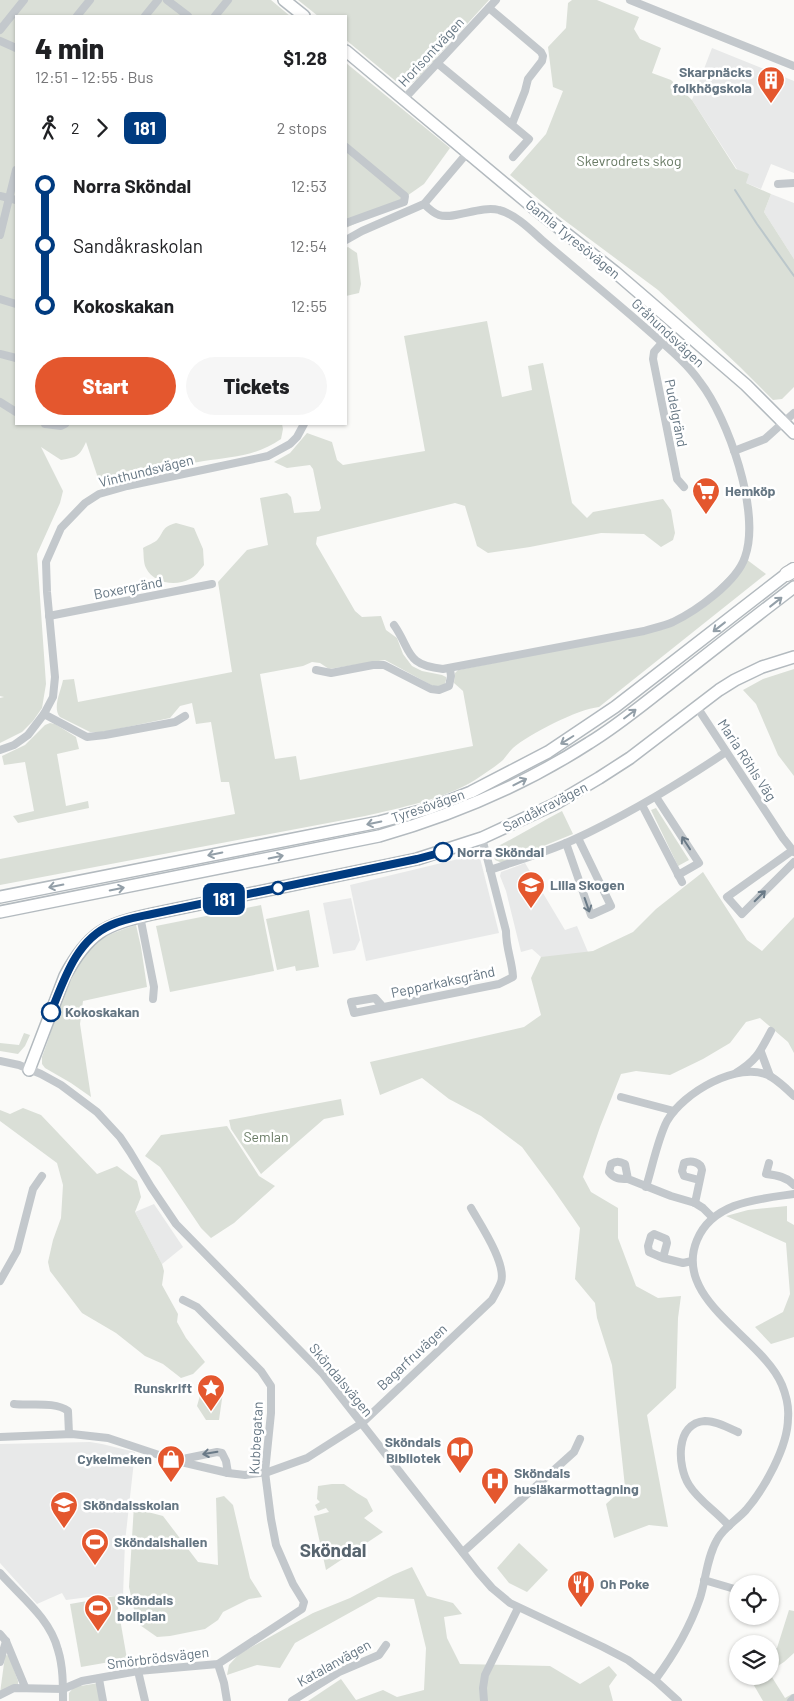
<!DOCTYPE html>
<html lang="en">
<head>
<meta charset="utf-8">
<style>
  body { margin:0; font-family:Barlow,sans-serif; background:#f6f6f6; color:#202124; height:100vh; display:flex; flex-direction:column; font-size:19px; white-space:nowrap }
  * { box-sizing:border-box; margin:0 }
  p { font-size:16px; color:#757577 }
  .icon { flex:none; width:28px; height:28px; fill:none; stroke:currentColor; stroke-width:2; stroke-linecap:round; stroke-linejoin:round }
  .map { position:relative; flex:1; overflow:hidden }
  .side { position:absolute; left:15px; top:15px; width:332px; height:410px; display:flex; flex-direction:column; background:#fff; border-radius:0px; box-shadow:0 1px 4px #0004 }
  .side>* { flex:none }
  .badge { padding:0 10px; border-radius:8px; font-size:18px; line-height:32px }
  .controls { position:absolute; left:729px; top:1575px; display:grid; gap:10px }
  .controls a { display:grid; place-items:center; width:50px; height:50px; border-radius:50%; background:#fff; box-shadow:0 1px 4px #0004; font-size:25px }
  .map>.badge { position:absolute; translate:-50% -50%; box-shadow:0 0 0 2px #fff }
  .legs { display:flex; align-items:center; gap:8px; height:55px; padding:0 20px; font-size:16px }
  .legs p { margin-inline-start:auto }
  .summary { display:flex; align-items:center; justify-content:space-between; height:85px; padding:0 20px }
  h1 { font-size:28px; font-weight:800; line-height:38px }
  .action { display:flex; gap:10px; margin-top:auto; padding:10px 20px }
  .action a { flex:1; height:58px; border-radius:30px; background:#e4572e; color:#fff; font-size:20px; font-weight:800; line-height:58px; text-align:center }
  .action a+a { background:#f6f6f6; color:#202124 }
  ul { padding:0 20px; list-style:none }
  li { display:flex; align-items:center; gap:18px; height:60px; font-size:19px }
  li i { display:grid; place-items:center; width:8px; height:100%; margin:0 6px; background:currentColor }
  li i::after { content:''; width:12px; height:12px; margin:-6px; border:4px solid; border-radius:50%; background:#fff }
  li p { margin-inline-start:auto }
  li:first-child i { background:linear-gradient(#0000 50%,currentColor 0) }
  li:last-child i { background:linear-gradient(currentColor 50%,#0000 0) }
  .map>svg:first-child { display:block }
</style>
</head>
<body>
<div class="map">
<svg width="794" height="1701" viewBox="0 0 794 1701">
  <rect width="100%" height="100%" fill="#fafaf8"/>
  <g fill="#e8e9e9">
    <polygon points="712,48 794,81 794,173 771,164 761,189 746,183 692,100"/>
    <polygon points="771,194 794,203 794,259 764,212"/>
    <polygon points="479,854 499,933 366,961 350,885"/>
    <polygon points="525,863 565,930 577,926 593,964 541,957 532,949 521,952 506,891 500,876 501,872"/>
    <polygon points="351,898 360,940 355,950 333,954 323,903"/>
    <polygon points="154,1204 183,1247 162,1264 135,1212"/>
    <polygon points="90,1442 102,1444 135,1452 125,1542 123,1596 89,1597 66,1600 62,1593 37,1604 0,1563 0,1444"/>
  </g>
  <g fill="#dadfd7">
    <path d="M0,0h271l19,16h-274v408h266l1,5 -2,10c-24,17 -50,18 -77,22 -31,5 -61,12 -92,18l-14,-1 -12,-36c-7,15 -9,15 -25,18l-20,-13 22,44 -3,12 -23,51 9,130 -4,24 -9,13 -11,11 -22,11v-45l4,-1 -4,-1z"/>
    <path d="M298,0h191l-73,80c-6,5 -10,6 -18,3l-52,-43v-24h-28z"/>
    <polygon points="572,0 597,0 639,17 634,29 640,39 661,48 652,73 671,80 692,100 736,169 749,174 746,183 771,194 764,212 794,259 794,387 782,399 773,400 740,367 658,290 560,217 510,175 546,134 563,91 553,87 548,47 566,28 568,3"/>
    <polygon points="346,63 450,148 424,184 394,205 346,228"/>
    <polygon points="348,247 357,253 361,284 359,293 346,296 346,248"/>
    <path d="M487,321l15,76 30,-7 -4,-24 15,-3 29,140 15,15 6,-6 70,-13 8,11 4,23 -2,7 -12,7 -17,-13 -43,-1 -71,14 -42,6 -11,-7 -12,-40 -10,-3 -138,34 -1,7 39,67 7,6 19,-1 5,14 11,8 6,16 9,12 10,5 20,4 4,2v3l-2,6 -6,1 -5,-1 -48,-26 -56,9 -9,-6 -8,-1 -9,4 -43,8 15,85 21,-3 4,24 173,-34 -10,-55 -9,-8 1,-10 3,-3 206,-41 29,-17 53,-53 20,15 -167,133c-21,2 -70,27 -86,41 -4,4 -7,8 -10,12 -8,7 -19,14 -28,20 -31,19 -75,28 -110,36l-365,69v-26l235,-45 -6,-32h-8l-10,-60 -15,2 -4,-21 -12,3 -10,12 -67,14h-13l-30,-15c-8,-9 1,-26 3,-37l11,-1 4,23 154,-30 -14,-90 29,-32 21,-5 -8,-47 27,-5 4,4 3,16 25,-2 2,-3 -8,-39 -3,-4 -23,3 -13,-6 16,-9 17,-20 25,9 5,18 6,5 82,-14 -21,-115z"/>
    <path d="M176,523l18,5 9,21 1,16c-4,5 -9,12 -14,14 -15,8 -37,4 -44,-11 -3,-6 -2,-14 -3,-20 4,-3 12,-5 15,-9 7,-9 4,-12 18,-16z"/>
    <polygon points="794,669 794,776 778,755 756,704 743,690 763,679"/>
    <polygon points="50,723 55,724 76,737 79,749 57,754 66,806 88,801 89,808 18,823 13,816 34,811 25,762 4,765 2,756 25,745 45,725"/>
    <polygon points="656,808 689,860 678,866 651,810"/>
    <path d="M562,811l11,23 -71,29 -7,-3 -2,-7 1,-5c23,-11 45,-25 68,-37z"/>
    <polygon points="703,872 747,940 762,951 794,917 794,1053 788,1042 760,1018 746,1022 730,1043 703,1059 670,1075 636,1071 621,1074 600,1127 583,1177 591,1192 618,1208 618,1238 636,1286 658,1298 681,1296 678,1318 676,1388 647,1415 668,1527 649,1525 614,1538 606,1504 625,1487 612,1365 597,1318 595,1303 575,1279 580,1228 553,1189 522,1147 481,1116 449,1099 422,1078 380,1095 370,1062 524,1027 541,1015 531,978 541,957 593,951 633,932 656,909"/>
    <polygon points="261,905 274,971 170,992 156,926"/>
    <polygon points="309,910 319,967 296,971 295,966 277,970 266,919"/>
    <path d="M136,925l5,22 6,40 -64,14 -3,23 11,73 -20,-14 -26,-15 -3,-4v-7c12,-31 30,-99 58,-117 11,-7 24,-11 36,-15z"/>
    <polygon points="24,1033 30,1035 25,1046 18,1054 0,1051 0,1043 19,1045"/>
    <polygon points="341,1099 344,1115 324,1119 261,1174 231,1129 229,1120"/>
    <polygon points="23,1108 41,1115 97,1174 117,1166 137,1181 141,1197 135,1212 162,1264 164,1271 162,1285 178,1314 177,1322 186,1338 205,1362 193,1374 181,1378 163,1364 145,1356 116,1333 82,1313 50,1271 48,1262 53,1240 61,1218 63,1185 57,1163 0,1121 0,1110 10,1114"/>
    <polygon points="227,1126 259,1176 275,1186 234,1223 211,1238 201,1228 160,1167 145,1156 161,1135"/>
    <polygon points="787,1206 787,1221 794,1225 794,1337 771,1344 755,1327 783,1312 790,1294 786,1243 726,1216 748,1210"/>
    <polygon points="203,1385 224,1385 219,1420 206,1420 197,1406"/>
    <polygon points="332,1484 344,1484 357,1493 367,1499 373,1511 364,1518 383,1532 326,1570 314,1516 329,1512 326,1508 318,1511 315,1505 320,1502 317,1499 318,1486"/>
    <polygon points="224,1496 233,1505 250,1578 262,1597 249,1599 223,1612 218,1620 205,1629 170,1636 157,1637 137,1623 129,1587 134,1505 145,1503 144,1511 163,1516 198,1562 218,1565 216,1498"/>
    <polygon points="519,1543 548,1570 527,1592 509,1583 497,1568"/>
    <polygon points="412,1567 427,1596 453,1603 462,1614 444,1617 447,1638 460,1664 550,1666 580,1684 609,1666 617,1675 609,1686 613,1701 308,1701 341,1679 356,1700 383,1690 397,1697 424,1690 426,1648 414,1599 378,1597 295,1643 280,1668 257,1665 227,1675 229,1665 239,1654 313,1613 350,1598 393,1575"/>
    <polygon points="116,1596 127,1659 81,1667 70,1604"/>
    <polygon points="789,1610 794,1611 794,1653 784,1662 770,1671 770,1652 777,1648"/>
    <polygon points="7,1655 9,1656 18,1681 18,1685 0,1693 5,1656"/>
    <polygon points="770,1674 785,1698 792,1694 794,1701 763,1701 752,1682 753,1676 770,1676"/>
    <polygon points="99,1683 102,1701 69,1701 69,1693 74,1687"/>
  </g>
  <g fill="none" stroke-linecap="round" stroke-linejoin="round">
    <polyline stroke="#bbc7cb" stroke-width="2" points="735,190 757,224 794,276"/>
    <g stroke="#b3babf" stroke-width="14">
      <g id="secondary">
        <polyline points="284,0 304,16"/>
        <polyline points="346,51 535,209 615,272 746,385 794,433"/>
        <polyline points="0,897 379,822 428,809 471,792 548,752 615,707 793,569"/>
        <path d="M0,912l379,-76c74,-21 145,-51 210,-93 28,-17 53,-38 79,-58 42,-33 84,-66 126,-98"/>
        <path d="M29,1070l36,-94c23,-43 40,-52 87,-62l265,-55 65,-21 73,-34 44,-26 31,-20 89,-68 16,-10 27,-13 32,-10"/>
      </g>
    </g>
    <g stroke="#b4b9bd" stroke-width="16">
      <polyline id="highway" points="787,574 794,570"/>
    </g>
    <g stroke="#c3c8cc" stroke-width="8">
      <polyline points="167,0 188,16"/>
      <polyline points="630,0 794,66"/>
      <polyline points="489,8 541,52 543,56 542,61 528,79 525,91 512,124"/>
      <polyline points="77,16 90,0"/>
      <polyline points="145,16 158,0"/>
      <polyline points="215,16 228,0"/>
      <polyline points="0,30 24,0"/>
      <polyline points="0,41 16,48"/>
      <polyline points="437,63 529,139 513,157"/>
      <polyline points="404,99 496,0"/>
      <polyline points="346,147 405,196 404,202 346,223"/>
      <polyline points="778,184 794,183"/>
      <polyline points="0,196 16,200"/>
      <polyline points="0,235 16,170"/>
      <polyline points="346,240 362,231 424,204 468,152"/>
      <polyline points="0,299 16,304"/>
      <polyline points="662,343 654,352 653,359 677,479 684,487"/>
      <polyline points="0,354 16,358"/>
      <polyline points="0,402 16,412"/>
      <polyline points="45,424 61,426 65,424"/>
      <polyline points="734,451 765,439 794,413"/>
      <polyline points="49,616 212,584"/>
      <path d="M394,625c18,26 11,40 49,44l201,-38c10,-3 20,-5 29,-9 23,-11 64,-40 72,-65 16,-45 -17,-139 -45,-175 -14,-20 -33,-35 -51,-51 -35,-31 -71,-60 -107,-91 -11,-10 -27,-26 -43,-30 -18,-5 -45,10 -60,5 -6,-2 -11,-7 -15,-11"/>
      <polyline points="316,670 331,673 373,665 384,665 431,689 439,690 449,686 451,676 450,669"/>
      <polyline points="697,707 783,838 794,852"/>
      <polyline points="44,714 87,737 105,735 175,722 185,716"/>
      <polyline points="0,750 14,745 28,735 44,714 53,697 55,677 47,592 46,562 61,528 85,503 99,494 127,486 268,456 290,444 297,437 304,424"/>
      <polyline points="656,797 699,863 678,875"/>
      <polyline points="642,805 682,882"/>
      <polyline points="566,843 591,915 611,906 578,838"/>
      <polyline points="793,850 727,897 742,914 794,862"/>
      <path d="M490,870c28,-10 57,-18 83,-30 54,-25 104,-55 153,-88"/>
      <polyline points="140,916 154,987 153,999"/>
      <path d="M383,1007l-8,-9 -24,4 3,11 145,-29 14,-7c-1,-17 -7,-28 -7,-46l-24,-93"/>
      <polyline points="761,1052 770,1076"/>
      <polyline points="0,1061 19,1065 41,1074 61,1085 97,1112 120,1137 130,1152 151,1187 176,1224 323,1374 478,1572 492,1588 510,1603 603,1647 628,1660 655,1680 678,1701"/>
      <path d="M736,1073c21,-13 24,-21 35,-42"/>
      <polyline points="621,1097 674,1111"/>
      <path d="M769,1163l-3,11c11,1 21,3 28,11"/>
      <path d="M628,1179c-8,0 -14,0 -19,-7l2,-8c5,-3 8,-3 14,0l3,15 43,17 24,7 8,5 9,9"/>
      <path d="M646,1187c6,-19 12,-49 21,-66 16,-28 71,-61 103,-45 8,5 17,13 24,20"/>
      <path d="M695,1203l7,-33c-1,-8 -11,-10 -18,-7l-2,8 2,5 15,4"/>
      <polyline points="663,1258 649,1252 648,1246 651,1236 654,1234 666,1239 667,1243 663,1258 683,1263 692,1261"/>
      <polyline points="0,1281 17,1251 33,1189 42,1176"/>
      <path d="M14,1404c16,2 41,-3 54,7l1,23"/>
      <path d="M0,1437l72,-3 36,4 69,23 51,12 17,2 23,-3 39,-14 55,-35 130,-123c3,-6 7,-12 9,-18 6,-18 -21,-58 -30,-74"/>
      <polyline points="178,1460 217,1452 222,1453 226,1461 228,1473"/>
      <path d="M729,1526c-12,-14 -30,-25 -40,-41 -12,-19 -14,-62 16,-64 11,0 22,6 33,11"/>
      <polyline points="463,1552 574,1452 580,1439"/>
      <path d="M0,1573c21,24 50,45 58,77 5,16 5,34 5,51"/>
      <polyline points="704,1580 738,1590"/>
      <polyline points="0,1634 6,1641 25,1687"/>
      <polyline points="0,1662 6,1641"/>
      <polyline points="218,1664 224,1683 227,1701"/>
      <polyline points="138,1671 145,1701"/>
      <polyline points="99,1679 103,1701"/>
      <path d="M655,1680c18,-24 35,-53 45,-82 6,-19 7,-41 17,-58 6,-12 20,-20 29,-30 18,-21 42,-63 42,-92 1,-10 -2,-23 -6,-33 -20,-48 -110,-85 -85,-145 16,-38 61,-41 97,-46"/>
      <polyline points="0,1695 14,1688 63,1689 82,1681 138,1671 218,1664 302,1609 304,1602 293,1584 276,1545 271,1519 265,1472 271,1413 271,1386 261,1371 197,1307 183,1300"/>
      <polyline points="292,1701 339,1672 379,1655 386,1645"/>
      <polyline points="484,1701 483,1688 485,1675 518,1608"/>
      <polyline points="791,1701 794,1698"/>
    </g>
    <use href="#secondary" stroke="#fff" stroke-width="11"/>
    <use href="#highway" stroke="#fff" stroke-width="14"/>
  </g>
  <defs><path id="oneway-shaft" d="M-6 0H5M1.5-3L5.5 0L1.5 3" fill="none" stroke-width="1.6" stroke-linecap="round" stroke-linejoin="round" transform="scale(1.25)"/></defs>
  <g stroke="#939fa8">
    <use href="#oneway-shaft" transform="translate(776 602) rotate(-38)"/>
    <use href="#oneway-shaft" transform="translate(719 627) rotate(142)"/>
    <use href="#oneway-shaft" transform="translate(630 714) rotate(-37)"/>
    <use href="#oneway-shaft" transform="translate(567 740) rotate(148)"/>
    <use href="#oneway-shaft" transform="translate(520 782) rotate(-27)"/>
    <use href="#oneway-shaft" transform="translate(374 823) rotate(168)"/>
    <use href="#oneway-shaft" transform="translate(215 854) rotate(168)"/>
    <use href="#oneway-shaft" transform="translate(276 857) rotate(-12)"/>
    <use href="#oneway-shaft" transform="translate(56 886) rotate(169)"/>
    <use href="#oneway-shaft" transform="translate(117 889) rotate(-11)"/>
  </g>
  <g stroke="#6a7a87">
    <use href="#oneway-shaft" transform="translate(686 843) rotate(-123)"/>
    <use href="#oneway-shaft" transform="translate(760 896) rotate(-45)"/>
    <use href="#oneway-shaft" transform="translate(587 905) rotate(71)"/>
    <use href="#oneway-shaft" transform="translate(210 1453) rotate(171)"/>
  </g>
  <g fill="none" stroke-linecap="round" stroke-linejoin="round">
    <g stroke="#fff" stroke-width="11">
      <path id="line-1" d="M51,1012c13,-32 25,-72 60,-87 13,-6 27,-8 41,-11l265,-55 26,-7"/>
    </g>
    <use href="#line-1" stroke="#003b80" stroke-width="8"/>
  </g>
  <defs>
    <g id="building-pin" transform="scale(1.4375)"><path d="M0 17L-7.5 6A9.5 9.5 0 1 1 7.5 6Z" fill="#e4572e" stroke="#fff"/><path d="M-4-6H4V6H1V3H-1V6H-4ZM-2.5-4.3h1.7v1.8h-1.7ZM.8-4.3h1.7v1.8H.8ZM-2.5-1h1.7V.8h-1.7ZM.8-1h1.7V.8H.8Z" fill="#fff"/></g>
    <g id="supermarket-pin" transform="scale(1.4375)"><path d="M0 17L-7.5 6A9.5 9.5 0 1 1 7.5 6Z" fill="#e4572e" stroke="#fff"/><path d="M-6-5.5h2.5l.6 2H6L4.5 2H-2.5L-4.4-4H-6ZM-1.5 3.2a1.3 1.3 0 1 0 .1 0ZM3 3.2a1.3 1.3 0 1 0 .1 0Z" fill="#fff"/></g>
    <g id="school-pin" transform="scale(1.4375)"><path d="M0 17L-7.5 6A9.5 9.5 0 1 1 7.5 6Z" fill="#e4572e" stroke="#fff"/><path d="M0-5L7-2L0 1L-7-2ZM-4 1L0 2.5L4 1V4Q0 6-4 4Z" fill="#fff"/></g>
    <g id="sight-pin" transform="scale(1.4375)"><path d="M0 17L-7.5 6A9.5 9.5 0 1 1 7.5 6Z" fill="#e4572e" stroke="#fff"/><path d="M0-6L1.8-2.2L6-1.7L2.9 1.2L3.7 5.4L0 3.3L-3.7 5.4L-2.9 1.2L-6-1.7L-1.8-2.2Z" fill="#fff"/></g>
    <g id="library-pin" transform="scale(1.4375)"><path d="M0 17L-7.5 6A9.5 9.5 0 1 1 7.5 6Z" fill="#e4572e" stroke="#fff"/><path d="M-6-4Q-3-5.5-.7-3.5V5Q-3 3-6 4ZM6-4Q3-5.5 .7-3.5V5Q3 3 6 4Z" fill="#fff"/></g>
    <g id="shop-pin" transform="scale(1.4375)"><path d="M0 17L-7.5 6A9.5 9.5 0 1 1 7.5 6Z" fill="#e4572e" stroke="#fff"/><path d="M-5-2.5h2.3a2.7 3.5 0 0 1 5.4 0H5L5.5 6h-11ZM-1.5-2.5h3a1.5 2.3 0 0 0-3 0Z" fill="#fff"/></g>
    <g id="hospital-pin" transform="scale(1.4375)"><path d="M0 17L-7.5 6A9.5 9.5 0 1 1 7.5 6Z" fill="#e4572e" stroke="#fff"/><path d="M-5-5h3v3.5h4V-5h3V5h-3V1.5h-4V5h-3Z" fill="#fff"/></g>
    <g id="stadium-pin" transform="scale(1.4375)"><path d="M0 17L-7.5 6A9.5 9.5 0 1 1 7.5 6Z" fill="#e4572e" stroke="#fff"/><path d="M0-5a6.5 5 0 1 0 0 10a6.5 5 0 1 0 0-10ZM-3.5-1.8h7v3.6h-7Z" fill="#fff"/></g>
    <g id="restaurant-pin" transform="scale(1.4375)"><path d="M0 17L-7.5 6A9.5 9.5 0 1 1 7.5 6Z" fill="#e4572e" stroke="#fff"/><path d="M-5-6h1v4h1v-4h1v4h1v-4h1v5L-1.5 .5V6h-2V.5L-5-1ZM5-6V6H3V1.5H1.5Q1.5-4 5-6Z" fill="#fff"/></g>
  </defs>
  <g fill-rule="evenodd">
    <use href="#building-pin" x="771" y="80"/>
    <use href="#supermarket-pin" x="706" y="491"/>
    <use href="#school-pin" x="531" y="885"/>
    <use href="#sight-pin" x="211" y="1388"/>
    <use href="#library-pin" x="460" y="1450"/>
    <use href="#shop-pin" x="171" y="1459"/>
    <use href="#hospital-pin" x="495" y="1481"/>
    <use href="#school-pin" x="64" y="1505"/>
    <use href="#stadium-pin" x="95" y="1542"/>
    <use href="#restaurant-pin" x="581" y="1584"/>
    <use href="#stadium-pin" x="98" y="1608"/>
  </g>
  <g fill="#fff" stroke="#003b80" stroke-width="2.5">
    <circle cx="443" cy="852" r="9"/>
    <circle cx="278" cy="888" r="6"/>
    <circle cx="51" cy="1012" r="9"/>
  </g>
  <g text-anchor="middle" stroke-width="5" stroke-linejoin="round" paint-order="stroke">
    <g font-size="14" fill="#657683" stroke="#fff">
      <text transform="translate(431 52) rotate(-47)" y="5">Horisontvägen</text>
      <text transform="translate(573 239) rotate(39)" y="5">Gamla Tyresövägen</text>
      <text transform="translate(668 333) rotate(43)" y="5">Gråhundsvägen</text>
      <text transform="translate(676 413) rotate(79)" y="5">Pudelgränd</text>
      <text transform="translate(146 471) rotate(-14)" y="5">Vinthundsvägen</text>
      <text transform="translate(128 588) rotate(-11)" y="5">Boxergränd</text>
      <text transform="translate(747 760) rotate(57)" y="5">Maria Röhls Väg</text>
      <text transform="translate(428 806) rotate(-19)" y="5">Tyresövägen</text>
      <text transform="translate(545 807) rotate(-27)" y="5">Sandåkravägen</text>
      <text transform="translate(443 982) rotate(-12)" y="5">Pepparkaksgränd</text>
      <text transform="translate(412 1357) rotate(-43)" y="5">Bagarfruvägen</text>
      <text transform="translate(341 1380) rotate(50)" y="5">Sköndalsvägen</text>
      <text transform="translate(256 1438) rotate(-87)" y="5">Kubbegatan</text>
      <text transform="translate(158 1658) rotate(-7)" y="5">Smörbrödsvägen</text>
      <text transform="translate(334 1663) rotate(-29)" y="5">Katalanvägen</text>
    </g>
    <g font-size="14" font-weight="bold" fill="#657683" stroke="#fff" text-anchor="start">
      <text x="752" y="77" text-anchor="end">Skarpnäcks<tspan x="752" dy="16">folkhögskola</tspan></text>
      <text x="725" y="496">Hemköp</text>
      <text x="550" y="890">Lilla Skogen</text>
      <text x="192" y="1393" text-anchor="end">Runskrift</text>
      <text x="441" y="1447" text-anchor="end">Sköndals<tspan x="441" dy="16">Bibliotek</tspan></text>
      <text x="152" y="1464" text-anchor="end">Cykelmeken</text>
      <text x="514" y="1478">Sköndals<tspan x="514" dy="16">husläkarmottagning</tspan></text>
      <text x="83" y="1510">Sköndalsskolan</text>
      <text x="114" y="1547">Sköndalshallen</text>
      <text x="600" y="1589">Oh Poke</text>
      <text x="117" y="1605">Sköndals<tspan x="117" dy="16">bollplan</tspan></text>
    </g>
    <g font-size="14" fill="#687a64" stroke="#fff">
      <text x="629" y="166">Skevrodrets skog</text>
      <text x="266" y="1142">Semlan</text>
    </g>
    <g font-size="14" font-weight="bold" fill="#657683" stroke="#fff" text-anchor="start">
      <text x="457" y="857">Norra Sköndal</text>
      <text x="65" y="1017">Kokoskakan</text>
    </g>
    <g font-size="19" font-weight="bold" fill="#57646e" stroke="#fff">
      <text x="333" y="1557">Sköndal</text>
    </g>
  </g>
</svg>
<div class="controls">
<a><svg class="icon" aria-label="locate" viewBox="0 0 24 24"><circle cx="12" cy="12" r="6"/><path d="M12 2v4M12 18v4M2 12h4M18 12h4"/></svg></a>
<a><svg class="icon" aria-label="layers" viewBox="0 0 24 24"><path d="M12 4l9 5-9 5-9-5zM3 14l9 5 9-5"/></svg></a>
</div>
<b class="badge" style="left:224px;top:899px;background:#003b80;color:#fff">181</b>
<section class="side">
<div class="summary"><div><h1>4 min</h1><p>12:51 – 12:55 · Bus</p></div><b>$1.28</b></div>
<div class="legs"><svg class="icon" aria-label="walk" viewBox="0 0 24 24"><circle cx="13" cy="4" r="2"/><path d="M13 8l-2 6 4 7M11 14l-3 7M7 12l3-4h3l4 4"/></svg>2<svg class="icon" aria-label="forward" viewBox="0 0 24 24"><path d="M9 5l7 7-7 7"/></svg><b class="badge" style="background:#003b80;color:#fff">181</b><p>2 stops</p></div>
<ul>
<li><i style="color:#003b80"></i><b>Norra Sköndal</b><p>12:53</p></li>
<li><i style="color:#003b80"></i><span>Sandåkraskolan</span><p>12:54</p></li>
<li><i style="color:#003b80"></i><b>Kokoskakan</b><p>12:55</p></li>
</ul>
<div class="action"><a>Start</a><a>Tickets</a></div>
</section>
</div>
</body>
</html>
